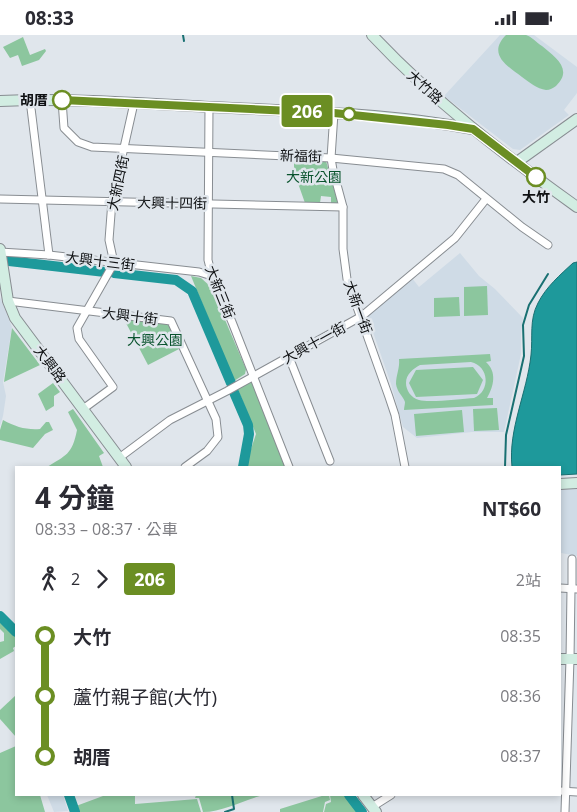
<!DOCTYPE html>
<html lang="zh-TW">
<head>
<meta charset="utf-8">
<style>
  body { margin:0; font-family:"Open Sans","Noto Sans TC",sans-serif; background:#f2f2f3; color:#2b2b33; height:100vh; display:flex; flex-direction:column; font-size:19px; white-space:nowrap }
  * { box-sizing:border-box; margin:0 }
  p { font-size:16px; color:#7c7c81 }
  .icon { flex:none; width:28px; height:28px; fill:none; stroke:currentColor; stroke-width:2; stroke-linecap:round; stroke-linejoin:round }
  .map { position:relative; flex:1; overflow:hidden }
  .drawer { position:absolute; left:15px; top:431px; width:546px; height:330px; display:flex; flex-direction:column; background:#fff; border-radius:0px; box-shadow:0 2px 8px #0003 }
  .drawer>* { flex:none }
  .badge { padding:0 10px; border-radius:4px; font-size:18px; line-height:32px }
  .map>.badge { position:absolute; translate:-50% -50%; box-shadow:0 0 0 2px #fff }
  .legs { display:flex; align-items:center; gap:8px; height:55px; padding:0 20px; font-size:16px }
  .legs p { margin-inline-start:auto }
  .headline { display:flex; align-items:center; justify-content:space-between; height:85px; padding:0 20px }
  h1 { font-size:28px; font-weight:700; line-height:38px }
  ul { padding:0 20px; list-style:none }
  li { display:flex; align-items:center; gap:18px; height:60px; font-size:19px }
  li i { display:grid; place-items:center; width:8px; height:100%; margin:0 6px; background:currentColor }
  li i::after { content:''; width:12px; height:12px; margin:-6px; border:4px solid; border-radius:50%; background:#fff }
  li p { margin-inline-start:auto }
  li:first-child i { background:linear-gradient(#0000 50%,currentColor 0) }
  li:last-child i { background:linear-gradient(currentColor 50%,#0000 0) }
  .status { display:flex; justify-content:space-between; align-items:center; height:35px; padding:0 25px; background:#fff; direction:ltr }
  .status svg { height:14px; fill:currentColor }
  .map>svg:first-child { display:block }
</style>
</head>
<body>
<div class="status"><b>08:33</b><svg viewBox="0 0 49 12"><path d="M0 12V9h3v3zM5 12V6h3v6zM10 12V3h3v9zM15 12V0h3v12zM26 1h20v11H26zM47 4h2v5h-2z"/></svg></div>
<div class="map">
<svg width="577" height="777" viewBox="0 0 577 777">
  <rect width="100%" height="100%" fill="#e0e6ec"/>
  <g fill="#cfdbe6">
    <polygon points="500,0 534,0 577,32 577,58 564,75 569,80 520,115 513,114 444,61"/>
    <polygon points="460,218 479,241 495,254 523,283 521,299 521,319 504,397 472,397 417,403 403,392 391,349 367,280 412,243 419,252"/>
    <polygon points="0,262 12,292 3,347 6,361 3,381 0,391"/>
    <polygon points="577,454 577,521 561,518 560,455"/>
    <polygon points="47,760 63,760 68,776 54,777"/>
  </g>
  <g fill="#8cc69e" fill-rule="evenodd">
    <path d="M506,0c6,0 14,0 20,0 5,1 11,8 16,11 12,10 32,23 14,40 -3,2 -6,4 -10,4 -9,-1 -17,-8 -24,-13 -15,-11 -35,-23 -16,-42z"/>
    <polygon points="23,2 30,20 45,14 46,16 39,25 22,31 18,20 10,23 3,12"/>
    <polygon points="294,123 326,126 338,168 331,168 331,162 321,161 320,168 305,168 294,137"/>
    <polygon points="191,241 201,243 211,252 246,334 245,339 234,346"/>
    <polygon points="487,251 488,280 464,281 464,252"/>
    <polygon points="459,262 460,281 434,282 434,263"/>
    <polygon points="128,284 168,289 179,314 148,330 126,288 126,285"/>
    <polygon points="12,293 40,330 4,347"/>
    <path d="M490,319l1,7 -5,1c11,10 8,24 1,36h6v7l-89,5c0,-3 1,-5 1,-8 -2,-6 -8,-10 -9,-18 0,-9 4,-16 3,-25zM471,327c18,4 20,29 3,36 -12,1 -46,5 -55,2 -8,-2 -13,-10 -13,-17 0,-9 7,-14 14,-18z"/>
    <polygon points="473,332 483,345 477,359 416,362 409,348 416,335"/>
    <polygon points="246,346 252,347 286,432 245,432 256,399 237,352"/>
    <polygon points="53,348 60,357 54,361 54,371 46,376 38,359"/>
    <polygon points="497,373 499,395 474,396 473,374"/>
    <path d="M73,374l31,44 -5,3 4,11h-56c19,-12 25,-12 30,-37l-9,-18z"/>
    <polygon points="462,375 464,397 416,401 414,379"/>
    <path d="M3,385c13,7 23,10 37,9l6,-7h3l4,8 -8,4 -12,14 -33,-8v-10z"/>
    <polygon points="0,586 16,601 16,611 13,613 14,616 0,624 0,607 4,606 4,598 0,594"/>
    <polygon points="16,660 16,702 0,684 0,675"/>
    <polygon points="16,711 16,760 40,760 45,777 0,777 0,718"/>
    <polygon points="135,760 135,769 197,764 201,777 79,777 76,771 103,761"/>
    <path d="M196,760h68c-21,5 -41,17 -61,17l-4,-14h-4z"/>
    <polygon points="325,760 329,760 330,765 325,767 323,777 280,777 280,774"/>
    <polygon points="330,760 346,760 359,777 324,777 326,769 331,767"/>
  </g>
  <path fill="#1e999b" stroke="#197072" d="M577,227v212l-17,1v-8h-48c-4,-38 15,-74 19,-112 2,-18 -2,-35 7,-52 8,-16 22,-28 35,-40z"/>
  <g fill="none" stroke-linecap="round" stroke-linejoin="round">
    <g stroke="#197072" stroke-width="2">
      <polyline points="183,0 184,6"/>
      <polyline points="505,432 506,400 524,321 523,290 529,270 548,239"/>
      <polyline points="225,777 234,774 232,760"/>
    </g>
    <g stroke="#1e999b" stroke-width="10">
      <polyline points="9,226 105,237"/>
      <polyline points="114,238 176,245 192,256 231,348"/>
      <polyline points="233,355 248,390 249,399 243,432"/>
      <polyline points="0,581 16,597"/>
      <polyline points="69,760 75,777"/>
      <polyline points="349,760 362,777"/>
    </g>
    <g stroke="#888d92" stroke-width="9">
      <g id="street">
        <polyline points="30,65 49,220"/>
        <polyline points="62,65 64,93 78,107 92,112 331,123 444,134 458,140 522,192 548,210"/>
        <polyline points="209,72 208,225 212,241 232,287 289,432"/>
        <polyline points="334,78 331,123 333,135 343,172 343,214 347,244 389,362 395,380 405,432"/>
        <polyline points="0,164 343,172"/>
        <polyline points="0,217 49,220 199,237 212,241"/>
        <polyline points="114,228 109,205 112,166 134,68"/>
        <polyline points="8,266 171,286 216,384 218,402 207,416 185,432"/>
        <polyline points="289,322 330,426"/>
        <polyline points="83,374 113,352 79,304 77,293 114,228"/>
        <polyline points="119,423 170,385 227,356 362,281 455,203 486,164"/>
        <polyline points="560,553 577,554"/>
        <polyline points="572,554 572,524"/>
        <polyline points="560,756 577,757"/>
        <polyline points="372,772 391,760"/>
        <polyline points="565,777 570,624 571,554"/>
      </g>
    </g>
    <g stroke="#888d92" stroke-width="12">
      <g id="secondary">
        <path d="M372,0c61,65 132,120 205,172"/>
        <path d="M0,66c70,-3 139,2 209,6 88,4 177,6 264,22"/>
        <polyline points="517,127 577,84"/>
        <polyline points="0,214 8,266 15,283 126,432"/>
        <polyline points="560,449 577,448"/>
        <polyline points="560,624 577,624"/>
        <polyline points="363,760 376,777"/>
      </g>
    </g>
    <use href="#street" stroke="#fff" stroke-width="7"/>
    <use href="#secondary" stroke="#d2ede2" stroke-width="10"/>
  </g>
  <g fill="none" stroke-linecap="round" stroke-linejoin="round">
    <g stroke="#fff" stroke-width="11">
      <polyline id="line-1" points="62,65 334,78 448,90 473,94 536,142"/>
    </g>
    <use href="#line-1" stroke="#6b8e23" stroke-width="8"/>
  </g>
  <g fill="#fff" stroke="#6b8e23" stroke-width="2.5">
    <circle cx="62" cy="65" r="9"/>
    <circle cx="349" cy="79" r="6"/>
    <circle cx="536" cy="142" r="9"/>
  </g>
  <g text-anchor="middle" stroke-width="5" stroke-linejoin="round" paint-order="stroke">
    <g font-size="14" fill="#0e1012" stroke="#e0e6ec">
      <text transform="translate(425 52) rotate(42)" y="5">大竹路</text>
      <text transform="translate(301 121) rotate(2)" y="5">新福街</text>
      <text transform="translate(118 148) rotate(-78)" y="5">大新四街</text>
      <text transform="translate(172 168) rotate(1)" y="5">大興十四街</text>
      <text transform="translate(100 226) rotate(7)" y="5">大興十三街</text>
      <text transform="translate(220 257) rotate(68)" y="5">大新三街</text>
      <text transform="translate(358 272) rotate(70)" y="5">大新一街</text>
      <text transform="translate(130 281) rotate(7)" y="5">大興十街</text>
      <text transform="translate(314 308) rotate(-29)" y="5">大興十一街</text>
      <text transform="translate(50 329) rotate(53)" y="5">大興路</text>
    </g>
    <g font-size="14" font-weight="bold" fill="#0e1012" stroke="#e0e6ec" text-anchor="end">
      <text x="48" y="70">胡厝</text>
      <text x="536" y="167" text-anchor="middle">大竹</text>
    </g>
    <g font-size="14" fill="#09532d" stroke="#e0e6ec">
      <text x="314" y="147">大新公園</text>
      <text x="155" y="310">大興公園</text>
    </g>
  </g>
</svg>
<b class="badge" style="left:307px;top:76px;background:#6b8e23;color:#fff">206</b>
<section class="drawer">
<div class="headline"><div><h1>4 分鐘</h1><p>08:33 – 08:37 · 公車</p></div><b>NT$60</b></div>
<div class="legs"><svg class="icon" aria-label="walk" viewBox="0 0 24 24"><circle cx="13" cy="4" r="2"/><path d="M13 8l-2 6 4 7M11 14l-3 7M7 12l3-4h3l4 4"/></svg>2<svg class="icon" aria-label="forward" viewBox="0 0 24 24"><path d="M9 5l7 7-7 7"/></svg><b class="badge" style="background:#6b8e23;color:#fff">206</b><p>2站</p></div>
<ul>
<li><i style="color:#6b8e23"></i><b>大竹</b><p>08:35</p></li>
<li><i style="color:#6b8e23"></i><span>蘆竹親子館(大竹)</span><p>08:36</p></li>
<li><i style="color:#6b8e23"></i><b>胡厝</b><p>08:37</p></li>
</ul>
</section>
</div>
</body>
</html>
